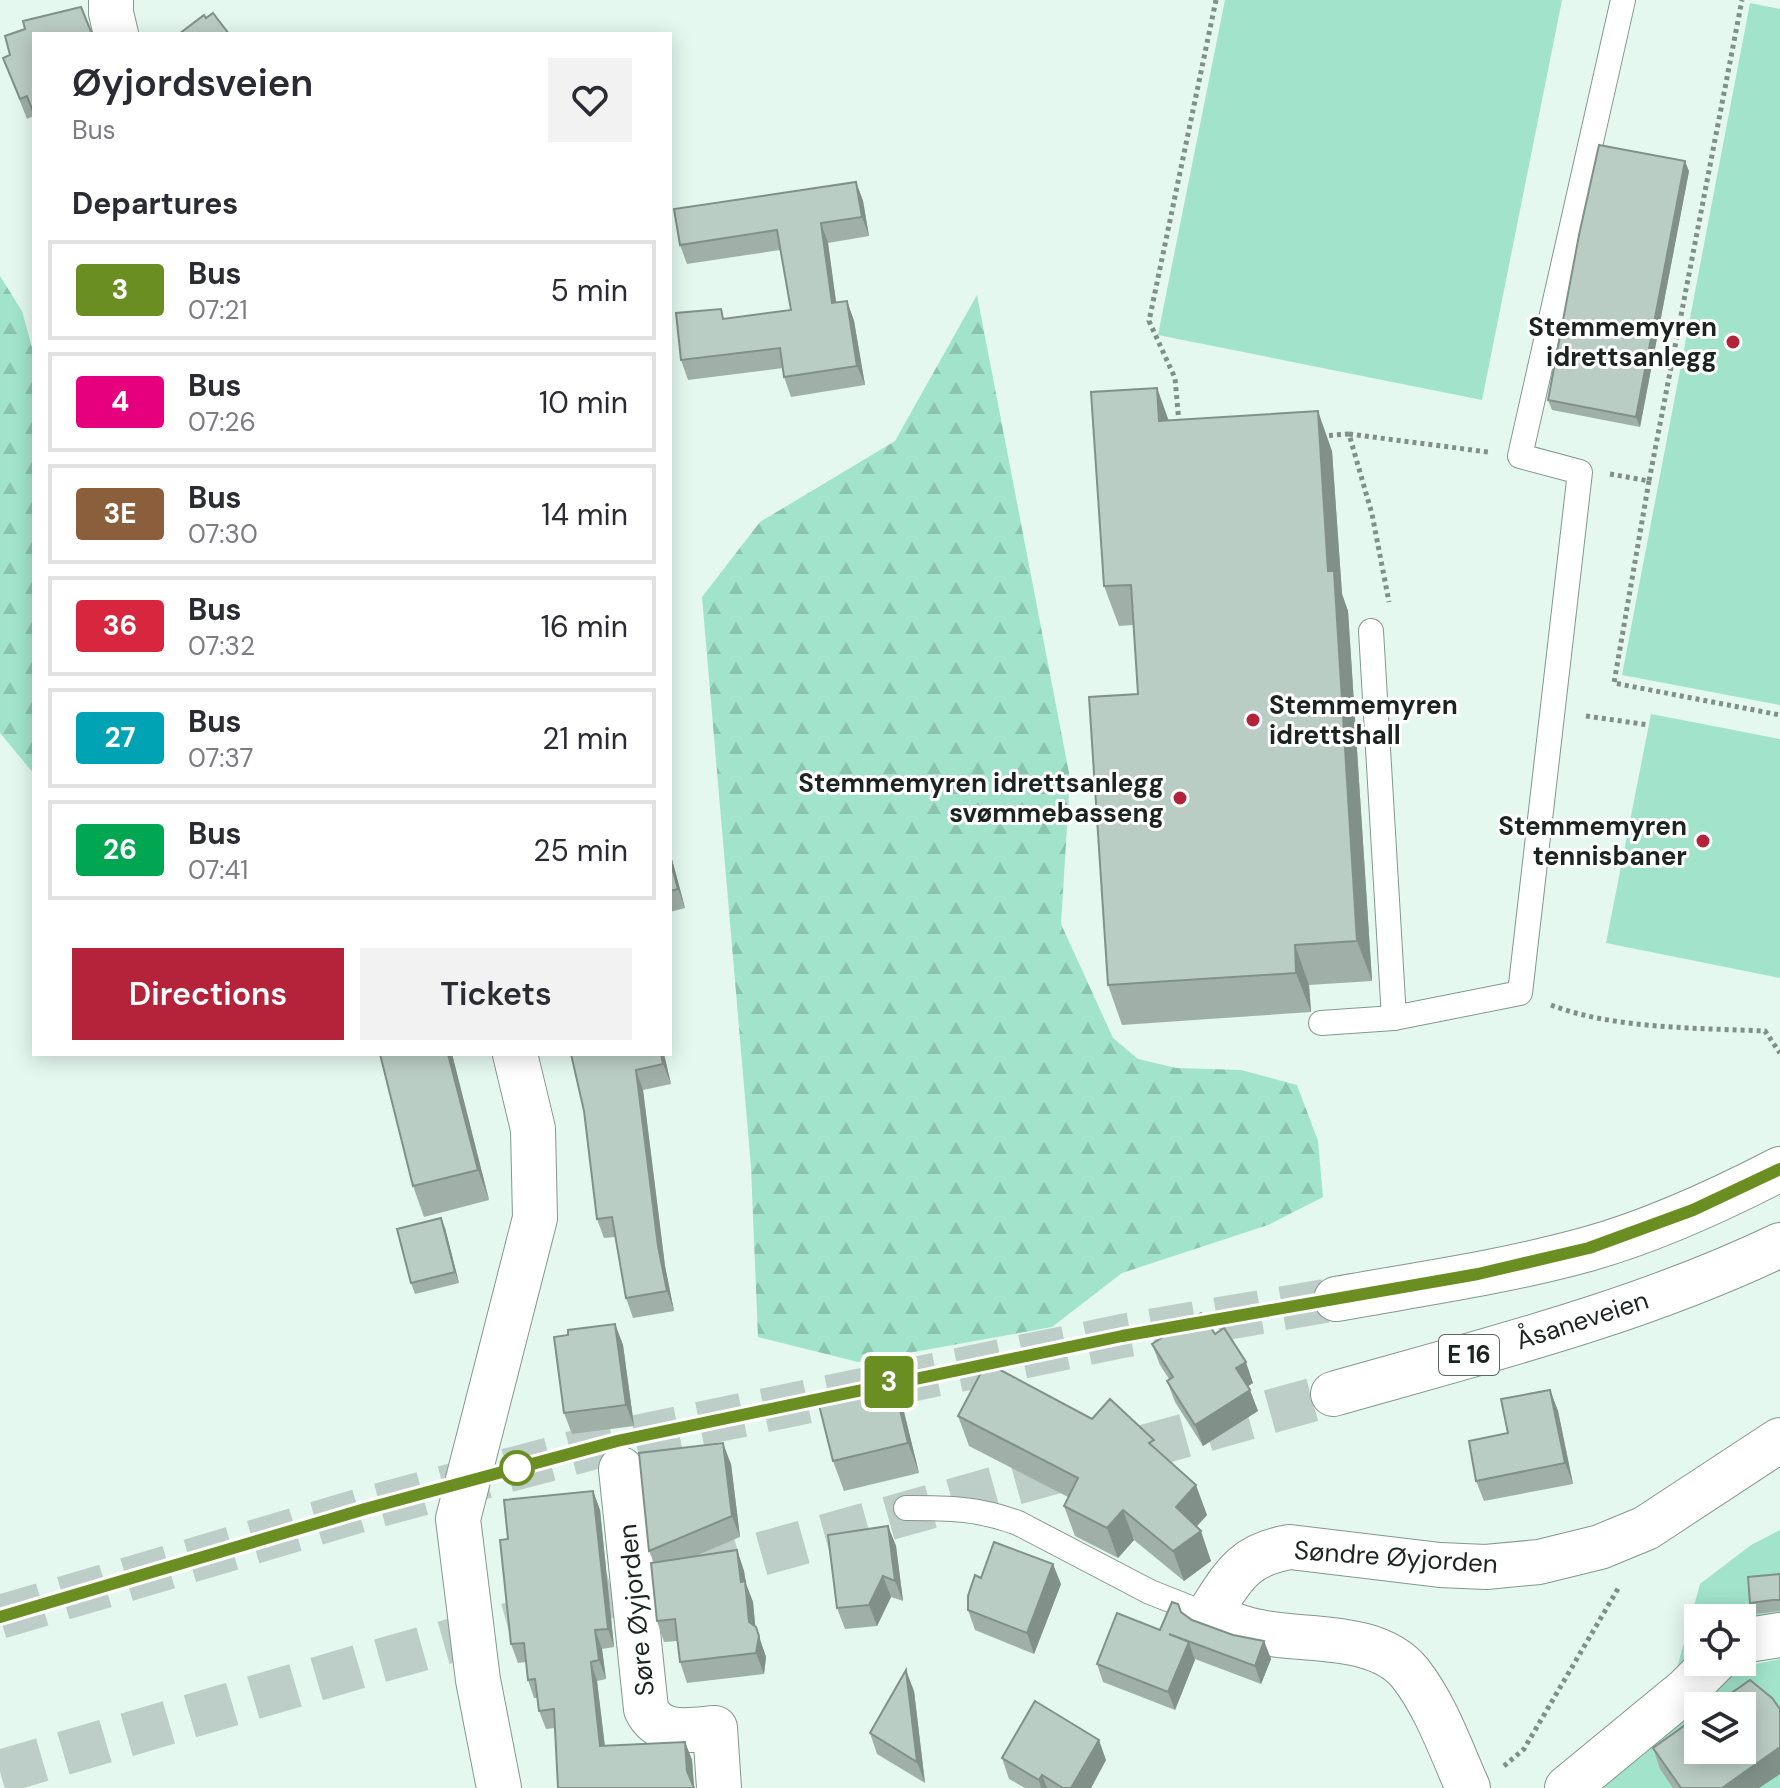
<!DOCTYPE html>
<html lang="en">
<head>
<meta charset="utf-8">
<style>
  body { margin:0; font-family:"DM Sans",sans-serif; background:#f2f2f3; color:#2b2b33; height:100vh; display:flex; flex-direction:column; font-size:30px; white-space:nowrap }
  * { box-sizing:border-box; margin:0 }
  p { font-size:26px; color:#7c7c81 }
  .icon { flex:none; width:44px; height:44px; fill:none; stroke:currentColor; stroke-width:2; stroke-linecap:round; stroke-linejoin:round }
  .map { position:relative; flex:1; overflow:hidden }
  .side { position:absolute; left:32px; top:32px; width:640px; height:1024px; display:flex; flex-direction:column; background:#fff; border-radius:0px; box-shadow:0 4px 20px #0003 }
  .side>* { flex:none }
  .badge { padding:0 16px; border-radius:6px; font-size:28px; line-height:52px }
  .controls { position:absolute; left:1684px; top:1604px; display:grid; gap:16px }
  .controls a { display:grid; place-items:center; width:72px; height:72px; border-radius:0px; background:#fff; box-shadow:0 4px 20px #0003; font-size:40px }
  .map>.badge { position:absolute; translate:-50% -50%; box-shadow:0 0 0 4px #fff }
  h2 { padding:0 40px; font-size:30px; line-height:72px }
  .round { display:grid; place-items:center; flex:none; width:84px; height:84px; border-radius:0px; background:#f2f2f3 }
  .head { display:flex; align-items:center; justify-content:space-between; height:136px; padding:0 40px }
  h1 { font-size:38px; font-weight:600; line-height:60px }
  .cta { display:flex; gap:16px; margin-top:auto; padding:16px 40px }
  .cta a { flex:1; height:92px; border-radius:0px; background:#b5233a; color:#fff; font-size:32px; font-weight:600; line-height:92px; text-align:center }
  .cta a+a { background:#f2f2f3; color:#2b2b33 }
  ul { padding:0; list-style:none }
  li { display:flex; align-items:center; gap:24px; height:100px; margin:0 16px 12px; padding:0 24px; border:4px solid #e1e1e2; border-radius:0px }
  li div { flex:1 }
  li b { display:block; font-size:30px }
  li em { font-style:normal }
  li .badge { min-width:88px; font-weight:700; text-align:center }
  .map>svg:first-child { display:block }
</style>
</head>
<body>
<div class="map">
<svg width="1780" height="1788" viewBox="0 0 1780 1788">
  <defs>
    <pattern id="forest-firs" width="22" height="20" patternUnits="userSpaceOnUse" patternTransform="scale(2)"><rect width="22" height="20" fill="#a1e4cb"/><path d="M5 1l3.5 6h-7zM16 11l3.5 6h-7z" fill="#8ac3ae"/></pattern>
  </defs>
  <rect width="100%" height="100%" fill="#e4f8f0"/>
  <g fill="url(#forest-firs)">
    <polygon points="0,276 22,311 34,355 34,774 0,733"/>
    <polygon points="977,295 1070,778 1061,924 1113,1038 1138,1059 1176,1068 1241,1070 1297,1085 1318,1141 1323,1197 1268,1225 1122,1273 1052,1327 858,1362 758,1337 751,1167 702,597 760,522 895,441"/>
  </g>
  <g fill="#a1e4cb" fill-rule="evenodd">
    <polygon points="1225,0 1562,0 1482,400 1158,335"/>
    <polygon points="1750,3 1780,9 1780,705 1622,675"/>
    <polygon points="1651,714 1780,739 1780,978 1606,943"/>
    <polygon points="1780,1530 1780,1618 1742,1627 1742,1618 1698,1618 1698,1655 1677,1668 1700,1584 1751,1545"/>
    <path d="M1780,1659v129h-191l134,-112 24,-10zM1698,1706h44v44h-44z"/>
  </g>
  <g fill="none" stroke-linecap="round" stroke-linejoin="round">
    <g stroke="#bccec7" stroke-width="44" stroke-dasharray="44 22" stroke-linecap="butt">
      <polyline points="0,1617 365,1509 617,1441 1122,1336 1336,1299"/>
      <polyline points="0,1772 368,1664 1333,1394"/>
    </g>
    <g stroke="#84978f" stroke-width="26">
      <g id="lane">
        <polyline points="1371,631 1394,1018"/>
        <polyline points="1321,1023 1394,1018 1520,993 1580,472 1520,456 1623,0"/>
        <path d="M906,1508c42,0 72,0 112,15l132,69 58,23"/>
      </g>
    </g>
    <g stroke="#84978f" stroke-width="46">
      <g id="street">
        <path d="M621,1469l25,240c13,28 43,21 69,19l4,60"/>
        <polyline points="1742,1641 1780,1635"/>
        <path d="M1468,1788c-17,-38 -32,-82 -58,-115 -33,-41 -103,-31 -150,-41 -18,-3 -35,-10 -52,-17 25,-38 34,-60 82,-68l150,18 46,2 53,-5 61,-15 46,-19 134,-88"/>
        <polyline points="1567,1788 1686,1690 1714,1662"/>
      </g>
    </g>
    <g stroke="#84978f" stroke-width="46">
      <g id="secondary">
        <polyline points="111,0 111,13 116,34"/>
        <polyline points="499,1788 478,1680 458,1519 535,1218 533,1129 515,1054"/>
      </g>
    </g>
    <g stroke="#84978f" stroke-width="46">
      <g id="highway">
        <path d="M1336,1299c84,-15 169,-27 252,-50 65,-18 132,-49 192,-80"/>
        <path d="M1333,1394c151,-43 305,-81 447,-149"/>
      </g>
    </g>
    <g stroke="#818f8a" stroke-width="5" stroke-dasharray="4 4" stroke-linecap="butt">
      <polyline points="1179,423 1175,378 1149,321 1216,0"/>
      <polyline points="1349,434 1488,452"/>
      <polyline points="1321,436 1349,434 1372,514 1389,602"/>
      <polyline points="1610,474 1649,481 1742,0"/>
      <polyline points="1649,481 1614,683 1780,715"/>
      <polyline points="1586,716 1649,725"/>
      <path d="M1551,1005c62,24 147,23 214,26l15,22"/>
      <polyline points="1504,1766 1524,1749 1619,1587"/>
    </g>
    <use href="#lane" stroke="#fff" stroke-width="24"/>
    <use href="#street" stroke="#fff" stroke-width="44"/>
    <use href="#secondary" stroke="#fff" stroke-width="44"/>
    <use href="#highway" stroke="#fff" stroke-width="44"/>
  </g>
  <g fill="#a0b0a9">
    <polygon points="34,34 34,116 27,119 3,58 10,55"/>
    <polygon points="1689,171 1640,427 1552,410 1548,400"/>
    <polygon points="856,182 863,201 869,236 828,243 836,303 847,301 854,321 865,385 791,397 784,377 783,368 688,380 681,360 725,319 791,310 780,250 687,264 680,245"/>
    <polygon points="1157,388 1169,421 1332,451 1342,594 1348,611 1372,981 1309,985 1311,1012 1122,1025 1108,985 1138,694 1133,625 1119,626 1104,586"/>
    <polygon points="670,852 685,908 670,912"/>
    <polygon points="380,1054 452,1054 489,1200 424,1217 413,1186"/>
    <polygon points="571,1054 664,1054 671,1084 643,1090 665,1266 674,1311 633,1318 626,1298 615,1237 604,1238 597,1219 584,1111"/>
    <polygon points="445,1228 459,1283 415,1294 411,1283"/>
    <polygon points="615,1324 623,1345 634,1426 572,1434 564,1413 568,1335"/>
    <polygon points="1215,1334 1253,1383 1248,1386 1258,1411 1203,1446 1175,1402 1167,1381 1169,1379 1160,1365 1152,1344"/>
    <polygon points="987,1369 1157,1450 1207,1515 1196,1527 1211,1561 1184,1581 1134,1540 1118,1558 1075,1536 1064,1506 1068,1497 969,1446 958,1416"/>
    <polygon points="892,1377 903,1408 919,1473 844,1491 833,1461 828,1398"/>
    <polygon points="1550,1390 1558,1411 1573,1484 1484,1501 1476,1481"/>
    <polygon points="731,1464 740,1537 693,1557 737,1550 744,1571 746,1584 753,1602 755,1627 766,1657 764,1674 687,1683 680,1662 677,1641 664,1642 657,1621 654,1563 649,1551"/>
    <polygon points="593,1491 600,1510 614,1647 602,1649 606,1679 597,1681 605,1746 685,1742 692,1760 694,1785 555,1728 546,1729 539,1711 537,1698 534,1698 528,1680 526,1662 518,1663 511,1644 508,1539"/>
    <polygon points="888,1526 896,1546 903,1601 891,1597 877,1626 845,1629 837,1608"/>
    <polygon points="1780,1574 1780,1611 1754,1614 1750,1603"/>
    <polygon points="981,1578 1061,1584 1034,1654 975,1630 968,1610"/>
    <polygon points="1181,1612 1192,1620 1233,1635 1264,1641 1271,1659 1261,1684 1195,1659 1175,1710 1103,1682 1097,1664 1160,1630"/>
    <polygon points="914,1691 925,1783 877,1754 870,1733"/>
    <polygon points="1780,1709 1780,1774 1759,1788 1673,1788 1660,1769 1653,1748"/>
    <polygon points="1002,1758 1106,1760 1091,1788 1025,1788 1009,1779"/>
  </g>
  <g fill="#82908a">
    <polygon points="1685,161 1689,171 1640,427 1636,417"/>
    <polygon points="856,182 863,201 869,236 862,217"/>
    <polygon points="821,223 828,243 839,323 832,303"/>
    <polygon points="847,301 854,321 865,385 857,366"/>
    <polygon points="1157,388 1171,428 1159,421"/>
    <polygon points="1318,411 1332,451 1342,594 1348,611 1372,981 1357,941 1328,571"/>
    <polygon points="670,852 685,908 678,889 670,860"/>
    <polygon points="1295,945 1309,985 1311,1012 1296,973"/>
    <polygon points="448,1054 452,1054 489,1200 478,1170"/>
    <polygon points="661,1054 664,1054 671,1084 663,1064"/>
    <polygon points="636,1070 643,1090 665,1266 674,1311 667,1291 658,1246"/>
    <polygon points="441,1218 445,1228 459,1283 455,1272"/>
    <polygon points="615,1324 623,1345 634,1426 626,1405"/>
    <polygon points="1246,1362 1253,1383 1243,1389 1236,1368"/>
    <polygon points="892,1377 903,1408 919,1473 908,1443"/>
    <polygon points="1250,1390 1258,1411 1203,1446 1195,1425"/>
    <polygon points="1550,1390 1558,1411 1573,1484 1565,1463"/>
    <polygon points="723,1443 731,1464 740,1537 732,1516"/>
    <polygon points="1196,1485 1207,1515 1187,1537 1176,1507"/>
    <polygon points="593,1491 600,1510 614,1647 608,1629"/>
    <polygon points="1123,1510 1134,1540 1118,1558 1107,1528"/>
    <polygon points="888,1526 896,1546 903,1601 895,1581"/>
    <polygon points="1201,1531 1211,1561 1184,1581 1173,1551"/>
    <polygon points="737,1550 744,1571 746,1584 753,1602 757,1643 749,1622 741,1582"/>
    <polygon points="1053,1564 1061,1584 1034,1654 1027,1633"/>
    <polygon points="883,1576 891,1597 877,1626 869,1605"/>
    <polygon points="756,1627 766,1657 764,1674 756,1653"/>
    <polygon points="595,1630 602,1649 606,1679 599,1660"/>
    <polygon points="1264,1641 1271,1659 1261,1684 1255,1666"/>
    <polygon points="1189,1642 1195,1660 1175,1710 1168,1692"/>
    <polygon points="591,1662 597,1681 607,1765 600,1746"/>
    <polygon points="906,1670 914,1691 925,1783 917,1762"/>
    <polygon points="1099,1740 1106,1760 1091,1788 1071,1788"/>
    <polygon points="685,1742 692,1760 694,1788 687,1771"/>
    <polygon points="1780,1747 1780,1774 1759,1788 1722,1788"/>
    <polygon points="1042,1775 1047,1788 1041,1788 1039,1780"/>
  </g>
  <g fill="#bacdc5" stroke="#82908a" stroke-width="2">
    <polygon points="81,7 92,34 34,34 34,114 27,96 20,99 3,58 10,55 5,36 25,29 23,21"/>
    <polygon points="213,13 229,34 179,34 204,15 206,18"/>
    <polygon points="1599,145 1685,161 1636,417 1548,400 1579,235"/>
    <polygon points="856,182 862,217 821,223 832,303 847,301 857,366 784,377 780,348 681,360 676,313 721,309 723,319 791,310 777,230 680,245 674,209"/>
    <polygon points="1157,388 1159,421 1318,411 1328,571 1334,571 1357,941 1295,945 1296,973 1108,985 1089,697 1138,694 1131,585 1104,586 1091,392"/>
    <polygon points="670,860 678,889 670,891"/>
    <polygon points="380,1054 448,1054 478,1170 413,1186"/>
    <polygon points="571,1054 661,1054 663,1064 636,1070 658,1246 667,1291 626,1298 612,1217 597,1219 584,1111"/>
    <polygon points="441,1218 455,1272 411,1283 397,1229"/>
    <polygon points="1201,1313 1215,1334 1224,1328 1246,1362 1236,1368 1250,1390 1195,1425 1167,1381 1173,1377 1152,1344"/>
    <polygon points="615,1324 626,1405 564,1413 554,1337 568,1335 568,1330"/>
    <polygon points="989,1364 1092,1419 1110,1399 1154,1440 1149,1443 1196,1485 1176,1507 1201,1531 1173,1551 1123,1510 1107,1528 1064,1506 1078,1478 958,1416 984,1367 987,1369"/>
    <polygon points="892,1377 908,1443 833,1461 818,1401 828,1398 828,1394"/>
    <polygon points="1550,1390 1565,1463 1476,1481 1469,1441 1508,1433 1501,1399"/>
    <polygon points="723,1443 732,1516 649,1551 639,1453"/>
    <polygon points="593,1491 608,1629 595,1630 599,1660 591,1662 600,1746 685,1742 687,1771 694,1788 558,1788 554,1709 539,1711 535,1679 528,1680 524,1643 511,1644 500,1540 508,1539 504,1500"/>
    <polygon points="888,1526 895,1581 883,1576 869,1605 837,1608 828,1535"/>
    <polygon points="994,1542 1053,1564 1027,1633 968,1610 968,1596 975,1575 981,1578"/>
    <polygon points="737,1550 741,1582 745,1581 749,1622 756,1627 759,1636 756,1653 680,1662 675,1619 657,1621 651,1563"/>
    <polygon points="1780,1574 1780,1600 1773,1600 1750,1603 1748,1577"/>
    <polygon points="1172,1602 1178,1604 1181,1612 1192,1620 1233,1635 1264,1641 1255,1666 1169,1634 1189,1642 1168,1692 1097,1664 1117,1613 1160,1630"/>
    <polygon points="906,1670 917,1762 870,1733"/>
    <polygon points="1750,1680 1772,1698 1780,1709 1780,1747 1722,1788 1681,1788 1653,1748 1698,1716 1698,1750 1742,1750 1742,1706 1713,1706"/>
    <polygon points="1035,1701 1099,1740 1071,1788 1063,1788 1042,1775 1039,1780 1002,1758"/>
  </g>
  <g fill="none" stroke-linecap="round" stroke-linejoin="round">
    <g stroke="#fff" stroke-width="18">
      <polyline id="line" points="0,1617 365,1509 617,1441 1122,1336 1478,1274 1589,1248 1693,1210 1780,1169"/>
    </g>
    <use href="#line" stroke="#6b8e23" stroke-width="12"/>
  </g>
  <g fill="#b5233a" stroke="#fff" stroke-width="3">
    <circle cx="1733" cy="342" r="8"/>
    <circle cx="1253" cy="720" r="8"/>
    <circle cx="1180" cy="798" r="8"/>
    <circle cx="1703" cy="841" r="8"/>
  </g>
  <circle fill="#fff" stroke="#6b8e23" stroke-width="4" cx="517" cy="1468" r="16"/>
  <g text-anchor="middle" stroke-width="6" stroke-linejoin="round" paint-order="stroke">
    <rect fill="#fff" stroke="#606664" stroke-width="2" x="1439" y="1335" width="60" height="40" rx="6"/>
    <g font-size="24" font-weight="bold" fill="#1c2421">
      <text x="1469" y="1363">E 16</text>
    </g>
    <g font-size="26" font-weight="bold" fill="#1c2421" stroke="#fff" text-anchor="end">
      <text x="1717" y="336">Stemmemyren<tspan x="1717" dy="30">idrettsanlegg</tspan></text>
      <text x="1269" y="714" text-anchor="start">Stemmemyren<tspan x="1269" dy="30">idrettshall</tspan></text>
      <text x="1164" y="792">Stemmemyren idrettsanlegg<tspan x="1164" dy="30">svømmebasseng</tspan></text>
      <text x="1687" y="835">Stemmemyren<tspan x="1687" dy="30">tennisbaner</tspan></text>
    </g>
    <g font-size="26" fill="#1c2421" stroke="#fff">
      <text transform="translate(1582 1320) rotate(-18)" y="9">Åsaneveien</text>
      <text transform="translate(1396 1557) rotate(4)" y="9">Søndre Øyjorden</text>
      <text transform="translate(636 1610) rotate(-96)" y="9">Søre Øyjorden</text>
    </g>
  </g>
</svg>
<div class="controls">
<a><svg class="icon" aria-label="locate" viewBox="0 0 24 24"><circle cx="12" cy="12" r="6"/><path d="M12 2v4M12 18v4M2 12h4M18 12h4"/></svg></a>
<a><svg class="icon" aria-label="layers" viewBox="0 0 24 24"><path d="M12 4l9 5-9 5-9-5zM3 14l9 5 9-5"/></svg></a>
</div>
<b class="badge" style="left:889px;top:1382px;background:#6b8e23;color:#fff">3</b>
<section class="side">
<div class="head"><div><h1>Øyjordsveien</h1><p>Bus</p></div><a class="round"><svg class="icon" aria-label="heart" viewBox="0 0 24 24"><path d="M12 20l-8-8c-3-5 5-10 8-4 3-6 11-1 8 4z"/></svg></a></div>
<h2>Departures</h2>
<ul>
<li><span class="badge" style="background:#6b8e23;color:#fff">3</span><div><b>Bus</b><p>07:21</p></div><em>5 min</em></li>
<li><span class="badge" style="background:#e6007e;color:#fff">4</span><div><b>Bus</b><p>07:26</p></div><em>10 min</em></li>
<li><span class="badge" style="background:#8b5e3c;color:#fff">3E</span><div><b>Bus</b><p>07:30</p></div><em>14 min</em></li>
<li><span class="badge" style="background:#d7263d;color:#fff">36</span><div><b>Bus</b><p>07:32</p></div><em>16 min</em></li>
<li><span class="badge" style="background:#00a3b4;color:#fff">27</span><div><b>Bus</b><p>07:37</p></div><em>21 min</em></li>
<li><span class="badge" style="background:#00a651;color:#fff">26</span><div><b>Bus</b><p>07:41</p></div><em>25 min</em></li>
</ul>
<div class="cta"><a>Directions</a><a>Tickets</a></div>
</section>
</div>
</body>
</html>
